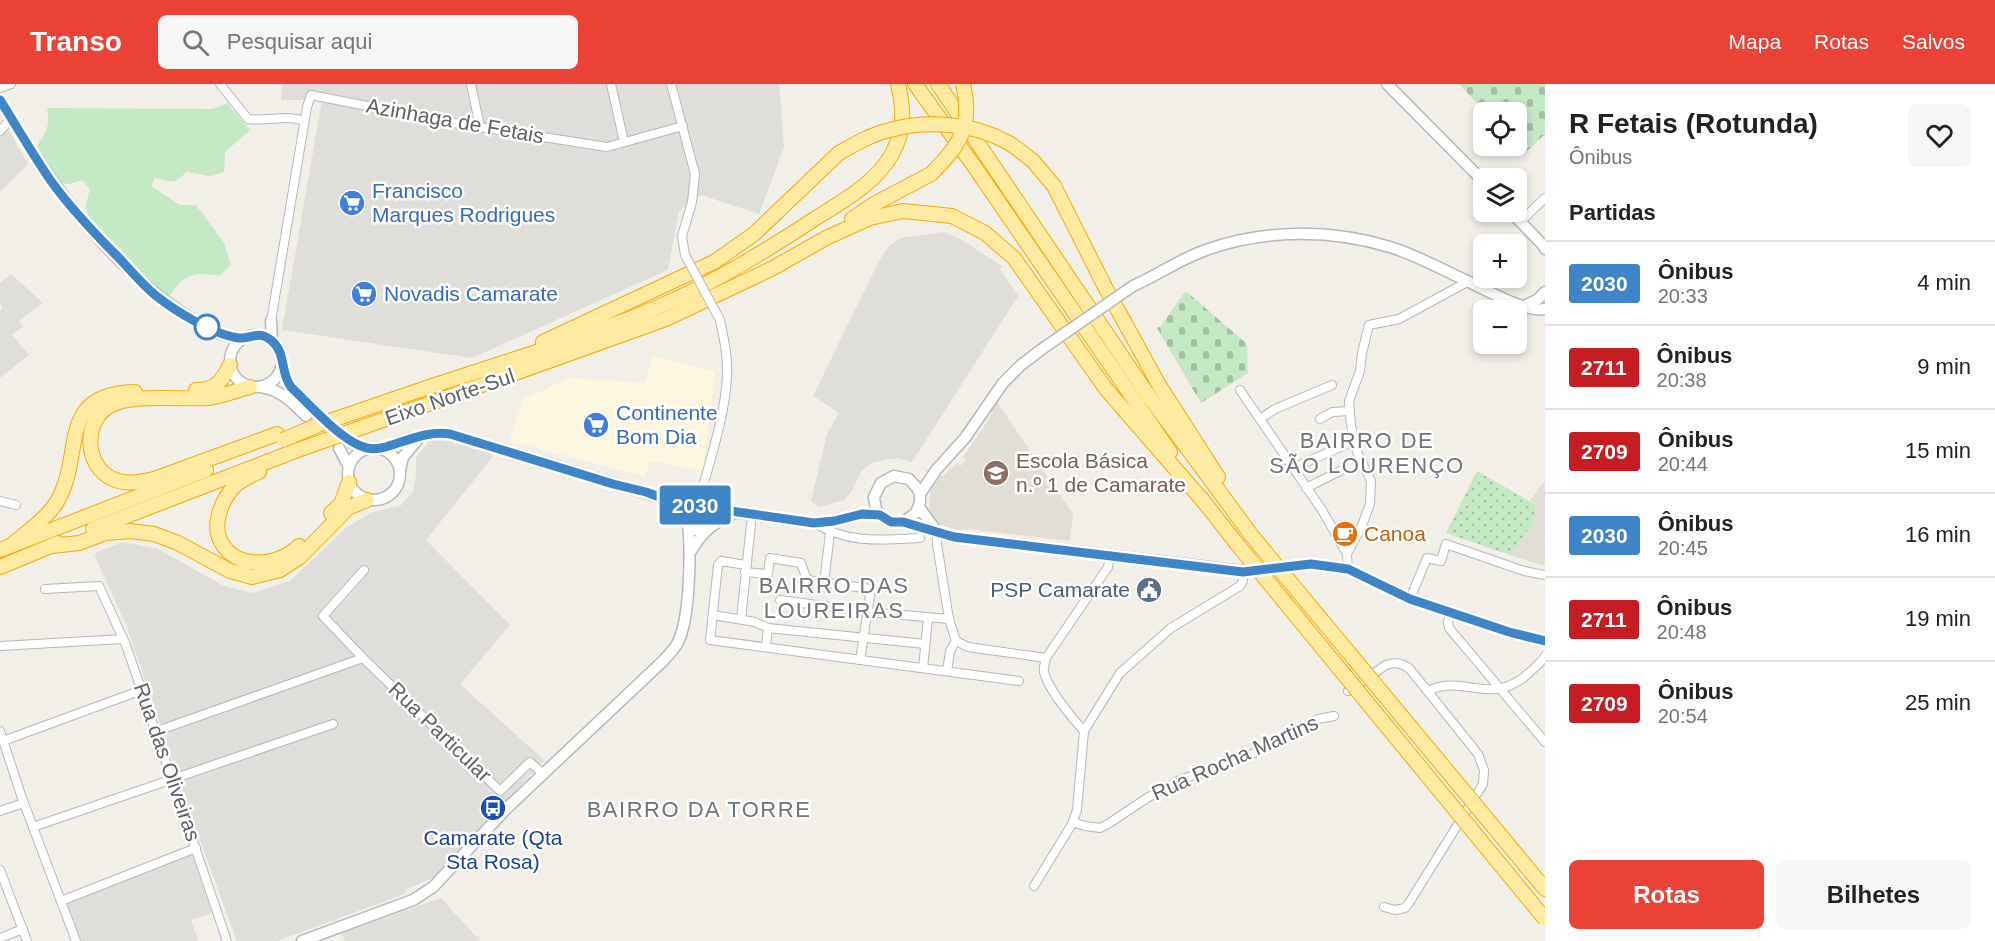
<!DOCTYPE html>
<html lang="pt">
<head>
<meta charset="utf-8">
<style>
  body { margin:0; font-family:Arial,sans-serif; background:#f6f6f6; color:#222; height:100vh; display:flex; flex-direction:column; font-size:22px; white-space:nowrap }
  * { box-sizing:border-box; margin:0 }
  p { font-size:20px; color:#767676 }
  .icon { flex:none; width:33px; height:33px; fill:none; stroke:currentColor; stroke-width:2; stroke-linecap:round; stroke-linejoin:round }
  .map { position:relative; flex:1; overflow:hidden }
  .drawer { display:flex; flex-direction:column; background:#fff; width:450px }
  .drawer>* { flex:none }
  .badge { padding:0 12px; border-radius:4px; font-size:21px; line-height:39px }
  .buttons { position:absolute; left:1473px; top:18px; display:grid; gap:12px }
  .buttons a { display:grid; place-items:center; width:54px; height:54px; border-radius:9px; background:#fff; box-shadow:0 3px 9px #0003; font-size:30px }
  .map>.badge { position:absolute; translate:-50% -50%; box-shadow:0 0 0 3px #fff }
  h2 { padding:0 24px; font-size:22px; line-height:54px }
  .round { display:grid; place-items:center; flex:none; width:63px; height:63px; border-radius:9px; background:#f6f6f6 }
  .overview { display:flex; align-items:center; justify-content:space-between; height:102px; padding:0 24px }
  h1 { font-size:28px; font-weight:800; line-height:45px }
  .cta { display:flex; gap:12px; margin-top:auto; padding:12px 24px }
  .cta a { flex:1; height:69px; border-radius:9px; background:#ea4335; color:#fff; font-size:24px; font-weight:800; line-height:69px; text-align:center }
  .cta a+a { background:#f6f6f6; color:#222 }
  ul { padding:0; list-style:none }
  li { display:flex; align-items:center; gap:18px; height:84px; padding:0 24px; border-top:2px solid #e0e0e0 }
  li div { flex:1 }
  li b { display:block; font-size:22px }
  li em { font-style:normal }
  li .badge { min-width:66px; font-weight:700; text-align:center }
  header { display:flex; align-items:center; gap:36px; box-sizing:border-box; height:84px; padding:0 30px; background:#ea4335; color:#fff }
  header strong { font-size:28px }
  nav { display:flex; gap:33px; margin-inline-start:auto; font-size:21px }
  .search { width:420px; height:54px; background:#f6f6f6; display:flex; align-items:center; gap:15px; box-sizing:border-box; padding:0 21px; border-radius:9px; color:#767676; font-size:22px }
  main { display:flex; flex:1; min-height:0 }
  .map>svg:first-child { display:block }
</style>
</head>
<body>
<header>
<strong>Transo</strong>
<div class="search"><svg class="icon" aria-label="search" viewBox="0 0 24 24"><circle cx="10" cy="10" r="6"/><path d="M15 15l6 6"/></svg>Pesquisar aqui</div>
<nav><a>Mapa</a><a>Rotas</a><a>Salvos</a></nav>
</header>
<main>
<div class="map">
<svg width="1545" height="857" viewBox="0 0 1545 857">
  <defs>
    <pattern id="grass-dots" width="8" height="8" patternUnits="userSpaceOnUse" patternTransform="scale(1.5)"><rect width="8" height="8" fill="#c5e8c5"/><path d="M2 2h.1M6 6h.1" fill="none" stroke="#a3c0a4" stroke-width="1.8" stroke-linecap="round"/></pattern>
    <pattern id="cemetery-stones" width="16" height="16" patternUnits="userSpaceOnUse" patternTransform="scale(1.5)"><rect width="16" height="16" fill="#c5e8c5"/><path d="M2 7V4a2 2 0 0 1 4 0v3zM10 15v-3a2 2 0 0 1 4 0v3z" fill="#a3c0a4"/></pattern>
  </defs>
  <rect width="100%" height="100%" fill="#f1efe8"/>
  <polygon fill="#fef7e0" points="653,272 715,287 703,387 650,377 645,392 509,357 524,315 570,294 645,299"/>
  <g fill="#e0deda">
    <polygon points="282,0 779,0 784,63 759,130 701,111 679,127 668,186 472,274 282,246 322,16 281,16"/>
    <polygon points="7,43 28,80 0,108 0,51"/>
    <polygon points="944,148 962,156 1002,182 1000,185 1018,212 912,378 898,374 889,375 871,379 861,387 851,408 844,416 819,423 811,417 827,350 839,329 813,312 880,175 889,162 900,154"/>
    <polygon points="11,190 43,219 19,237 23,242 12,251 29,271 0,294 0,227 3,224 0,219 0,199"/>
    <polygon points="443,353 494,371 426,456 510,541 460,600 544,676 441,790 405,806 405,810 277,857 237,857 198,751 127,543 94,470 122,458 158,465 224,502 253,509 290,497 347,443 373,428 400,422 413,408 416,391 416,374 431,354"/>
    <polygon points="187,772 193,772 212,829 191,836 198,857 81,857 67,819 68,817"/>
    <polygon points="441,814 480,857 345,857 341,849"/>
  </g>
  <g fill="#e1ded6">
    <polygon points="997,318 1073,430 1070,457 968,445 956,446 938,440 931,433 929,425 931,402 941,391 943,392 957,379 960,382 966,376 963,373 992,330 990,328"/>
    <polygon points="1545,397 1545,482 1510,471 1532,440 1536,421 1530,416"/>
  </g>
  <polygon fill="url(#grass-dots)" points="1477,387 1536,421 1532,440 1510,471 1446,449"/>
  <g fill="url(#cemetery-stones)">
    <polygon points="1459,0 1545,0 1545,50 1525,69 1517,61 1516,28 1485,28"/>
    <polygon points="1187,208 1247,260 1248,289 1201,319 1157,244 1161,242 1184,209"/>
  </g>
  <path fill="#c5e8c5" d="M227,19l23,27 -25,22 -1,20 -14,4 -23,-4 -13,10 -19,-4 -4,8 29,19h16l28,38 7,22 -11,10 -24,-1 -14,6 -13,16 -24,-14 -52,-57 -8,-18 5,-17 -8,-10 -13,4 -10,-1 -22,-37c10,-15 13,-19 10,-38l166,1z"/>
  <g fill="none" stroke-linecap="round" stroke-linejoin="round">
    <polyline stroke="#ccccc8" stroke-width="10" stroke-dasharray="10 5" stroke-linecap="butt" points="317,328 352,359"/>
    <g stroke="#b5b8bc" stroke-width="10">
      <g id="minor">
        <path d="M220,0l28,35c20,3 38,-5 56,2"/>
        <polyline points="471,0 480,43"/>
        <polyline points="611,0 624,58"/>
        <polyline points="671,0 695,90 692,118 682,152 685,171"/>
        <polyline points="0,4 11,0"/>
        <polyline points="0,47 11,35"/>
        <polyline points="1520,138 1545,114"/>
        <polyline points="271,237 307,23 311,11 454,39 607,63 683,42"/>
        <polyline points="1240,306 1322,426 1347,470 1348,485"/>
        <polyline points="1260,335 1275,325 1332,301"/>
        <polyline points="1320,335 1332,328 1350,327"/>
        <polyline points="1293,384 1354,357"/>
        <polyline points="1306,404 1340,387"/>
        <polyline points="0,417 16,421"/>
        <path d="M696,421l5,-11c10,-38 24,-78 26,-118 1,-19 -3,-37 -7,-56"/>
        <path d="M815,439c33,21 67,17 105,15"/>
        <polyline points="937,448 937,460 949,535 956,557 968,563 1046,574"/>
        <polyline points="1347,470 1361,444 1370,420 1371,397 1357,368 1351,341 1349,317 1360,287 1362,269 1369,241 1399,235 1469,197"/>
        <polyline points="746,481 721,477 718,481 710,556 1019,597"/>
        <polyline points="364,486 323,532 363,574 500,707 530,678 543,690"/>
        <polyline points="745,488 768,490 770,474 801,479 807,496 871,505 860,576"/>
        <polyline points="824,499 830,449"/>
        <polyline points="45,505 99,502 126,561 227,857"/>
        <polyline points="1410,515 1427,474 1441,477 1446,460 1524,487 1545,491"/>
        <polyline points="780,516 868,528 949,535"/>
        <polyline points="1451,528 1448,538 1449,544 1545,658"/>
        <polyline points="713,531 755,538 768,544 925,560"/>
        <polyline points="741,535 751,440"/>
        <polyline points="0,562 123,555"/>
        <polyline points="766,563 768,544"/>
        <polyline points="923,584 928,534"/>
        <polyline points="947,587 950,567 956,557"/>
        <path d="M1348,607l38,-26c9,-3 15,-2 23,3l69,86 6,16 -1,14 -74,119 -4,5 -10,2 -11,-3"/>
        <path d="M1428,607c35,-18 62,17 101,-18 6,-6 12,-10 16,-17"/>
        <polyline points="0,647 22,714 76,857"/>
        <polyline points="157,647 363,574"/>
        <path d="M1084,647c-12,-13 -36,-42 -40,-59 -1,-4 1,-9 2,-14l62,-91 2,-11"/>
        <polyline points="3,657 142,606"/>
        <polyline points="0,727 24,719"/>
        <polyline points="1073,738 1085,742 1100,744 1108,740 1147,714 1180,696 1244,674 1287,653 1318,635 1334,632"/>
        <polyline points="33,743 333,640"/>
        <polyline points="0,786 27,857"/>
        <polyline points="1034,802 1072,740 1077,726 1084,647 1120,589 1171,544 1240,502 1243,497 1243,487"/>
        <polyline points="61,817 196,764"/>
        <polyline points="0,854 23,845"/>
      </g>
    </g>
    <g stroke="#b5b8bc" stroke-width="13">
      <g id="tertiary">
        <polyline points="1387,0 1484,98"/>
        <path d="M0,16c52,87 122,186 216,232 7,4 18,5 26,7"/>
        <polyline points="1511,128 1542,160 1545,165"/>
        <path d="M1133,202c25,-11 47,-27 73,-36 59,-21 124,-21 184,-3 26,8 51,22 75,33 20,9 60,33 80,29"/>
        <polyline points="1524,222 1537,216 1545,208"/>
        <polyline points="271,237 272,256"/>
        <circle cx="256" cy="277" r="26"/>
        <polyline points="282,284 291,303 317,328"/>
        <path d="M261,303c20,3 31,15 45,29"/>
        <polyline points="352,359 368,364"/>
        <circle cx="374" cy="390" r="26"/>
        <polyline points="339,364 349,383"/>
        <path d="M380,365c23,-7 45,-19 70,-15l242,73"/>
        <polyline points="400,386 403,373 419,354"/>
        <polyline points="920,410 936,386 965,354 1003,299 1021,281 1042,265"/>
        <polyline points="919,423 937,448"/>
        <polyline points="710,425 815,439 834,437 862,430 880,431"/>
        <polyline points="903,438 916,429 920,418 920,410 917,404 909,395 894,392 881,399 874,413 876,426 885,435 891,438 903,438 954,453 1243,487 1311,480 1348,485 1410,515 1509,548 1545,557"/>
        <path d="M705,446h-9l-8,-6 -1,-9 5,-8 11,-3c9,3 12,11 9,20"/>
        <path d="M691,467c13,-22 23,-28 46,-39"/>
        <path d="M302,857l111,-41 20,-13 74,-79 156,-147c5,-6 12,-12 15,-19 12,-23 13,-91 10,-118"/>
      </g>
    </g>
    <g stroke="#f9ab00" stroke-width="16">
      <g id="trunk">
        <polyline points="915,0 974,82 1170,368"/>
        <polyline points="938,0 1148,311 1252,452"/>
        <polyline points="1033,77 1054,102 1104,201 1159,301 1218,393"/>
        <polyline points="852,135 874,120 931,90"/>
        <polyline points="543,258 714,178 754,150 839,69"/>
        <path d="M250,303c-13,3 -27,9 -41,11 -26,2 -78,-5 -100,8 -26,16 -25,60 4,73 13,6 27,3 41,0l123,-45"/>
        <path d="M426,304c78,-26 157,-49 232,-81 56,-24 108,-56 158,-89 27,-17 60,-35 76,-64 13,-24 12,-44 6,-70"/>
        <path d="M196,306c20,0 26,-9 34,-25"/>
        <polyline points="440,316 666,235 773,184 826,154 870,134 903,127 952,132 985,149 1014,174 1106,305 1205,419"/>
        <path d="M259,388c-7,3 -15,7 -21,11 -15,13 -27,40 -17,59 16,29 58,24 78,4"/>
        <polyline points="1201,414 1237,460"/>
        <polyline points="331,429 341,420 349,398"/>
        <polyline points="93,445 295,367"/>
        <path d="M13,460c14,-12 38,-29 46,-46 25,-48 -2,-104 76,-106"/>
        <polyline points="52,462 79,459 106,449 130,447 154,450 178,459 230,487 252,493 280,486 300,473 348,424 367,416"/>
        <polyline points="0,466 206,386"/>
        <polyline points="0,483 58,459"/>
        <polyline points="1526,782 1545,805"/>
      </g>
    </g>
    <use href="#minor" stroke="#fff" stroke-width="8"/>
    <use href="#tertiary" stroke="#fff" stroke-width="10"/>
    <use href="#trunk" stroke="#feeaa1" stroke-width="14"/>
    <g stroke="#b5b8bc" stroke-width="10" stroke-linecap="butt">
      <polyline id="minor-bridge" points="685,171 720,236"/>
    </g>
    <g stroke="#b5b8bc" stroke-width="13" stroke-linecap="butt">
      <polyline id="tertiary-bridge" points="1042,265 1133,202"/>
    </g>
    <g stroke="#f9ab00" stroke-width="16" stroke-linecap="butt">
      <g id="trunk-bridge">
        <path d="M839,69c16,-9 33,-19 51,-23 37,-10 83,-7 117,12 9,5 18,13 26,19"/>
        <path d="M931,90c29,-29 42,-47 32,-90"/>
        <polyline points="283,356 318,341 426,304"/>
        <polyline points="295,367 440,316"/>
        <polyline points="1252,452 1526,782"/>
        <polyline points="1237,460 1545,835"/>
      </g>
    </g>
    <use href="#minor-bridge" stroke="#fff" stroke-width="8"/>
    <use href="#tertiary-bridge" stroke="#fff" stroke-width="10"/>
    <use href="#trunk-bridge" stroke="#feeaa1" stroke-width="14"/>
  </g>
  <g fill="none" stroke-linecap="round" stroke-linejoin="round">
    <g stroke="#fff" stroke-width="14">
      <path id="line" d="M0,16c17,27 33,55 51,81 20,28 45,54 69,78 11,12 22,25 35,36 20,16 59,40 84,43 13,1 20,-9 34,4 13,12 7,30 18,45 18,17 52,56 76,61 10,2 19,-1 28,-4 19,-6 35,-13 55,-10l163,50 33,8 35,13 11,2 11,-3 7,4 104,15 20,-2 28,-7 18,1 11,7h12l51,15 289,35 68,-8 37,5 62,30 99,33 36,9"/>
    </g>
    <use href="#line" stroke="#3d85c6" stroke-width="9"/>
  </g>
  <defs>
    <g id="supermarket-disc" transform="scale(1.35)"><circle r="9.5" fill="#3f7fe0" stroke="#fff"/><path d="M-6-5.5h2.5l.6 2H6L4.5 2H-2.5L-4.4-4H-6ZM-1.5 3.2a1.3 1.3 0 1 0 .1 0ZM3 3.2a1.3 1.3 0 1 0 .1 0Z" fill="#fff"/></g>
    <g id="school-disc" transform="scale(1.35)"><circle r="9.5" fill="#8d6e63" stroke="#fff"/><path d="M0-5L7-2L0 1L-7-2ZM-4 1L0 2.5L4 1V4Q0 6-4 4Z" fill="#fff"/></g>
    <g id="cafe-disc" transform="scale(1.35)"><circle r="9.5" fill="#e8710a" stroke="#fff"/><path d="M-5.5-4.5H6V0H3Q3 3.5 0 3.5H-2.5Q-5.5 3.5-5.5 0ZM3-3.2v2h1.7v-2ZM-6 4.5H4V6H-6Z" fill="#fff"/></g>
    <g id="civic-disc" transform="scale(1.35)"><circle r="9.5" fill="#5c6f8a" stroke="#fff"/><path d="M-.6-6.5H3V-4.5H.6V-3L4-1V1h2V6H-6V1h2V-1L-.6-3ZM-1.2 2.5V6h2.4V2.5Z" fill="#fff"/></g>
    <g id="bus-disc" transform="scale(1.35)"><circle r="9.5" fill="#1a4fb4" stroke="#fff"/><path d="M-5-6H5V4H4V6H2V4H-2V6H-4V4H-5ZM-3.5-4V0h7V-4ZM-3.5 1.2v1.5H-2V1.2ZM2 1.2v1.5H3.5V1.2Z" fill="#fff"/></g>
  </defs>
  <g fill-rule="evenodd">
    <use href="#supermarket-disc" x="352" y="119"/>
    <use href="#supermarket-disc" x="364" y="210"/>
    <use href="#supermarket-disc" x="596" y="341"/>
    <use href="#school-disc" x="996" y="389"/>
    <use href="#cafe-disc" x="1345" y="450"/>
    <use href="#civic-disc" x="1149" y="506"/>
    <use href="#bus-disc" x="493" y="724"/>
  </g>
  <circle fill="#fff" stroke="#3d85c6" stroke-width="3" cx="207" cy="243" r="12"/>
  <g text-anchor="middle" stroke-width="5" stroke-linejoin="round" paint-order="stroke">
    <g font-size="21" fill="#5f6368" stroke="#fff">
      <text transform="translate(455 37) rotate(10)" y="7">Azinhaga de Fetais</text>
      <text transform="translate(450 313) rotate(-19)" y="7">Eixo Norte-Sul</text>
      <text transform="translate(440 648) rotate(44)" y="7">Rua Particular</text>
      <text transform="translate(1235 674) rotate(-24)" y="7">Rua Rocha Martins</text>
      <text transform="translate(167 678) rotate(71)" y="7">Rua das Oliveiras</text>
    </g>
    <g font-size="21" fill="#366cbe" stroke="#fff" text-anchor="start">
      <text x="372" y="114">Francisco<tspan x="372" dy="24">Marques Rodrigues</tspan></text>
      <text x="384" y="217">Novadis Camarate</text>
      <text x="616" y="336">Continente<tspan x="616" dy="24">Bom Dia</tspan></text>
    </g>
    <g font-size="21" fill="#785e54" stroke="#fff" text-anchor="start">
      <text x="1016" y="384">Escola Básica<tspan x="1016" dy="24">n.º 1 de Camarate</tspan></text>
    </g>
    <g font-size="21" fill="#c56008" stroke="#fff" text-anchor="start">
      <text x="1364" y="457">Canoa</text>
    </g>
    <g font-size="21" fill="#4e5e75" stroke="#fff" text-anchor="end">
      <text x="1130" y="513">PSP Camarate</text>
    </g>
    <g font-size="21" fill="#164399" stroke="#fff">
      <text x="493" y="761">Camarate (Qta<tspan x="493" dy="24">Sta Rosa)</tspan></text>
    </g>
    <g font-size="22" letter-spacing="1.5" fill="#70757a" stroke="#fff">
      <text x="1367" y="364">BAIRRO DE<tspan x="1367" dy="25">SÃO LOURENÇO</tspan></text>
      <text x="834" y="509">BAIRRO DAS<tspan x="834" dy="25">LOUREIRAS</tspan></text>
      <text x="699" y="733">BAIRRO DA TORRE</text>
    </g>
  </g>
</svg>
<div class="buttons">
<a><svg class="icon" aria-label="locate" viewBox="0 0 24 24"><circle cx="12" cy="12" r="6"/><path d="M12 2v4M12 18v4M2 12h4M18 12h4"/></svg></a>
<a><svg class="icon" aria-label="layers" viewBox="0 0 24 24"><path d="M12 4l9 5-9 5-9-5zM3 14l9 5 9-5"/></svg></a>
<a>+</a>
<a>−</a>
</div>
<b class="badge" style="left:695px;top:421px;background:#3d85c6;color:#fff">2030</b>
</div>
<section class="drawer">
<div class="overview"><div><h1>R Fetais (Rotunda)</h1><p>Ônibus</p></div><a class="round"><svg class="icon" aria-label="heart" viewBox="0 0 24 24"><path d="M12 20l-8-8c-3-5 5-10 8-4 3-6 11-1 8 4z"/></svg></a></div>
<h2>Partidas</h2>
<ul>
<li><span class="badge" style="background:#3d85c6;color:#fff">2030</span><div><b>Ônibus</b><p>20:33</p></div><em>4 min</em></li>
<li><span class="badge" style="background:#c61d23;color:#fff">2711</span><div><b>Ônibus</b><p>20:38</p></div><em>9 min</em></li>
<li><span class="badge" style="background:#c61d23;color:#fff">2709</span><div><b>Ônibus</b><p>20:44</p></div><em>15 min</em></li>
<li><span class="badge" style="background:#3d85c6;color:#fff">2030</span><div><b>Ônibus</b><p>20:45</p></div><em>16 min</em></li>
<li><span class="badge" style="background:#c61d23;color:#fff">2711</span><div><b>Ônibus</b><p>20:48</p></div><em>19 min</em></li>
<li><span class="badge" style="background:#c61d23;color:#fff">2709</span><div><b>Ônibus</b><p>20:54</p></div><em>25 min</em></li>
</ul>
<div class="cta"><a>Rotas</a><a>Bilhetes</a></div>
</section>
</main>
</body>
</html>
